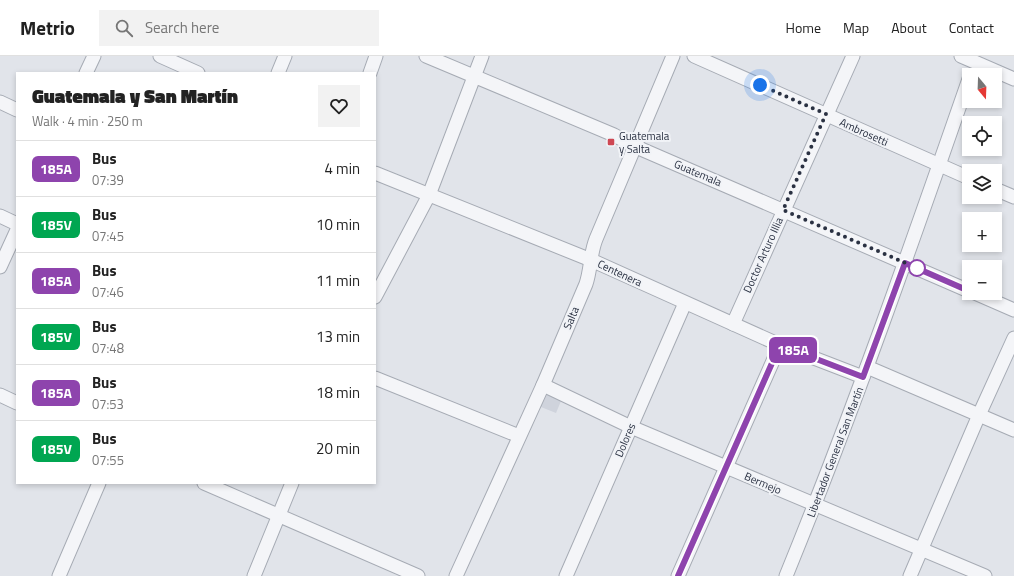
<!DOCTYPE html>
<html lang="en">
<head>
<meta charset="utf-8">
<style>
  body { margin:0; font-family:"Titillium Web",sans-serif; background:#f2f2f2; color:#222; height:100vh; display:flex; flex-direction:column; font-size:15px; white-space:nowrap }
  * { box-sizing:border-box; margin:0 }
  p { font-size:13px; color:#767676 }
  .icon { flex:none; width:22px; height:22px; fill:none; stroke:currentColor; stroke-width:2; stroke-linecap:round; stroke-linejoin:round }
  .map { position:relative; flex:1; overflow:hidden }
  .drawer { position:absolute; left:16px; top:16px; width:360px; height:412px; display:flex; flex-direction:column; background:#fff; border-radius:0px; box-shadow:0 2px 6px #0003 }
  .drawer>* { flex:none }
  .badge { padding:0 8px; border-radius:6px; font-size:14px; line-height:26px }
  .needle { width:26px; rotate:161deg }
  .tools { position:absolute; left:962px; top:12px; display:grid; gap:8px }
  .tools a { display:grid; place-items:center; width:40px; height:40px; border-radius:0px; background:#fff; box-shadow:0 2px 6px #0003; font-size:20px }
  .you { position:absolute; width:20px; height:20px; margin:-10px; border:3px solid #fff; border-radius:50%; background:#1a73e8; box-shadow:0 0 0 6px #1a73e833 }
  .map>.badge { position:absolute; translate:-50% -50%; box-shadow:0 0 0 2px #fff }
  .round { display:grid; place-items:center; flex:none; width:42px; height:42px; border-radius:0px; background:#f2f2f2 }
  .headline { display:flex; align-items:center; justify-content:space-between; height:68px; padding:0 16px }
  h1 { font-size:19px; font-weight:800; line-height:30px }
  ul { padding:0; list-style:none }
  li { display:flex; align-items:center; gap:12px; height:56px; padding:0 16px; border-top:1px solid #e0e0e0 }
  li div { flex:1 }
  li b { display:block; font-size:15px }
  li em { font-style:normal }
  li .badge { min-width:44px; font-weight:700; text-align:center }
  header { display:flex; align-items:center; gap:24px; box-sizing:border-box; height:56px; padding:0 20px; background:#fff; border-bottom:1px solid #e0e0e0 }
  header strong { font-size:19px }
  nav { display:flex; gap:22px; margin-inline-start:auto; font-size:14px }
  .search { width:280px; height:36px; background:#f2f2f2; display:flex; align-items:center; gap:10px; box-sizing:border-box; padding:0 14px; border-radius:0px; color:#767676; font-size:15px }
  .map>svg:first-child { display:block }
</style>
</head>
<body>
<header>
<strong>Metrio</strong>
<div class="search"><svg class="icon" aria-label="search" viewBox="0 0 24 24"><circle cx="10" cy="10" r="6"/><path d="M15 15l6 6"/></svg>Search here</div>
<nav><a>Home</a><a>Map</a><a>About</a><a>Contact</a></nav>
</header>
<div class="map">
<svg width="1014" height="520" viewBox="0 0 1014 520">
  <rect width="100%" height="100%" fill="#e1e4ea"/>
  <polygon fill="#cfd3dc" points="545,338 561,345 556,357 536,349"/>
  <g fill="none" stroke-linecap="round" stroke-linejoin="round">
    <g stroke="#a6abb4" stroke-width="15">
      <g id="minor">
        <polyline points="160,0 198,17"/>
        <polyline points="426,0 614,79 634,90 969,235"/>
        <polyline points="694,0 969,122"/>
        <polyline points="961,0 1014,23"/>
        <polyline points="86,17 94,0"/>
        <polyline points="278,17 285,0"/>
        <polyline points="370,17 376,0"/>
        <polyline points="0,46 17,54"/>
        <polyline points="375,117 591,204 780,289 863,321"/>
        <polyline points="995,133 1014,141"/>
        <polyline points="0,160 17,168"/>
        <polyline points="0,211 17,174"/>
        <polyline points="975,237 1014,254"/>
        <polyline points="375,241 429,139 482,0"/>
        <polyline points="733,268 853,0"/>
        <polyline points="867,311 1014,374"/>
        <polyline points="375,322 519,380"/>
        <polyline points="543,329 631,371 985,520"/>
        <polyline points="0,339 17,347"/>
        <polyline points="204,427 418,520"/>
        <polyline points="59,520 99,427"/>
        <polyline points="254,520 292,427"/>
        <path d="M456,520l87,-191 43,-101c5,-15 4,-30 10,-45l77,-183"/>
        <polyline points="566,520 685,247"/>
        <polyline points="678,520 780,289"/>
        <path d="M786,520c67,-164 125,-330 183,-497"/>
        <polyline points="910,520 979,359 1014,282"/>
      </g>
    </g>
    <use href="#minor" stroke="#f4f5f8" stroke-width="13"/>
  </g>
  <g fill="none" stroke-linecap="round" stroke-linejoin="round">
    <g stroke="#fff" stroke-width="9">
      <polyline id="line" points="678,520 780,289 863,321 905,207 969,235"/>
    </g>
    <use href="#line" stroke="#8e44ad" stroke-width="6"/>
    <polyline stroke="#2a3142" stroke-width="4" stroke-dasharray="0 7.2" points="760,29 826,58 783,154 917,212"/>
  </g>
  <rect fill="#ce4753" stroke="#f1f3f7" stroke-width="1.5" x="607" y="82" width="8" height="8" rx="2"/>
  <circle fill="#fff" stroke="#8e44ad" stroke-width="2" cx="917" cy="212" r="8"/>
  <g text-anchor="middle" stroke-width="4" stroke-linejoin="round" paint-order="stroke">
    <g font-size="11" fill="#2a3142" stroke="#f1f3f7">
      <text transform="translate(864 76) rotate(24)" y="4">Ambrosetti</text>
      <text transform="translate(698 117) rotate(23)" y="4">Guatemala</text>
      <text transform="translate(763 199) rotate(-66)" y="4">Doctor Arturo Illia</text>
      <text transform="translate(620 217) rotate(25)" y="4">Centenera</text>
      <text transform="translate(571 262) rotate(-67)" y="4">Salta</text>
      <text transform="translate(625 384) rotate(-67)" y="4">Dolores</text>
      <text transform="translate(835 396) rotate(-69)" y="4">Libertador General San Martín</text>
      <text transform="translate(763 427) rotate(23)" y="4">Bermejo</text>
    </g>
    <g font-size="11" fill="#2a3142" stroke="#f1f3f7" text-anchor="start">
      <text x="619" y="84">Guatemala<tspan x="619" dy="13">y Salta</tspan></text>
    </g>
  </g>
</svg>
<div class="tools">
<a><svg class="needle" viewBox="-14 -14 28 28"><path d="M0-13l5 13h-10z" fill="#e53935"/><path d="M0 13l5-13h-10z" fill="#767676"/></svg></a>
<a><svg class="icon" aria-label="locate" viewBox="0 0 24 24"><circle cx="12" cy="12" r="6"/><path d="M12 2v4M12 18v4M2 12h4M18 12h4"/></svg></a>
<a><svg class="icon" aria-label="layers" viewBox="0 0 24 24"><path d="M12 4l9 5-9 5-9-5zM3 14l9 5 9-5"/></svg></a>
<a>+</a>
<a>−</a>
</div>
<div class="you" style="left:760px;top:29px"></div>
<b class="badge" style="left:793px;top:294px;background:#8e44ad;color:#fff">185A</b>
<section class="drawer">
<div class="headline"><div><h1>Guatemala y San Martín</h1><p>Walk · 4 min · 250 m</p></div><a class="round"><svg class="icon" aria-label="heart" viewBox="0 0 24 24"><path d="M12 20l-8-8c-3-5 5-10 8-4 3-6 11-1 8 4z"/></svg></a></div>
<ul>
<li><span class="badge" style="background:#8e44ad;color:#fff">185A</span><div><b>Bus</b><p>07:39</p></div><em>4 min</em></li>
<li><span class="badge" style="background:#00a651;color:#fff">185V</span><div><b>Bus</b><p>07:45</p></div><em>10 min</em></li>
<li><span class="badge" style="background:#8e44ad;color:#fff">185A</span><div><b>Bus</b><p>07:46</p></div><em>11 min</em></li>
<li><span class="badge" style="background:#00a651;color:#fff">185V</span><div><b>Bus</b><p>07:48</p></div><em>13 min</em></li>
<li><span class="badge" style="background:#8e44ad;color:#fff">185A</span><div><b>Bus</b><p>07:53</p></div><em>18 min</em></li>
<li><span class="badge" style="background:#00a651;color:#fff">185V</span><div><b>Bus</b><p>07:55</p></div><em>20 min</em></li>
</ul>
</section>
</div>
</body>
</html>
